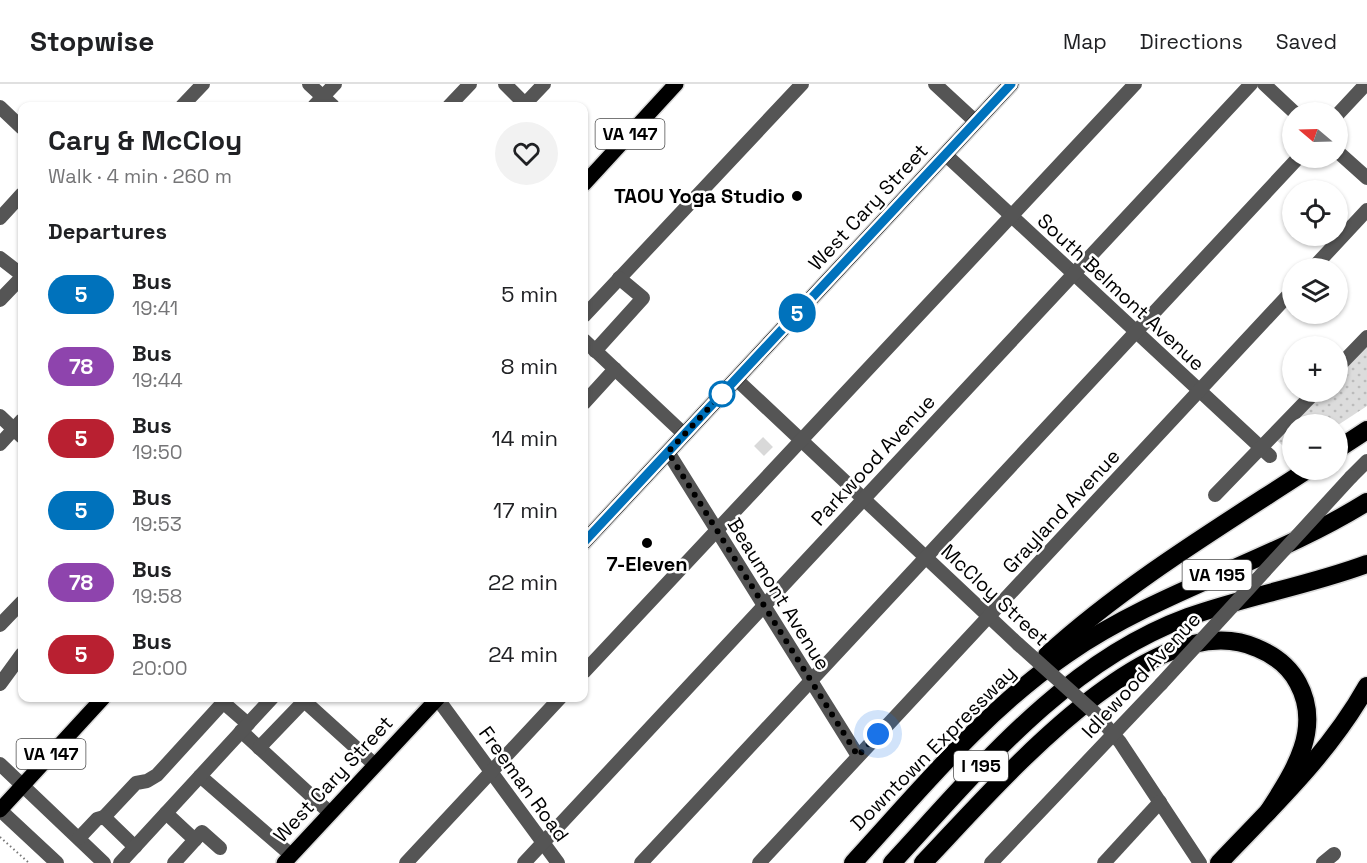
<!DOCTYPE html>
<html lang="en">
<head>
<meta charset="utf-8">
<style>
  body { margin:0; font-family:"Space Grotesk",sans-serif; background:#f2f2f2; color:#202124; height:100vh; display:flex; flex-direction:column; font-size:22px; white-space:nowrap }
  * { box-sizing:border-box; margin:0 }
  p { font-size:20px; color:#757577 }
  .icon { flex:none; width:33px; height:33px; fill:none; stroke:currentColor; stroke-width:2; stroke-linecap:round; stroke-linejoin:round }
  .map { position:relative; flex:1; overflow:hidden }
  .details { position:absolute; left:18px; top:18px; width:570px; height:600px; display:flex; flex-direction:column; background:#fff; border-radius:12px; box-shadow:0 2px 4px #0004 }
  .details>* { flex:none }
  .badge { padding:0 12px; border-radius:20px; font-size:21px; line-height:39px }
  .needle { width:39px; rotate:289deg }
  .buttons { position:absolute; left:1282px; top:18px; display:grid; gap:12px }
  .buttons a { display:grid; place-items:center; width:66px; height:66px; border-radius:50%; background:#fff; box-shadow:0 2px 4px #0004; font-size:30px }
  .you { position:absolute; width:30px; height:30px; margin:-15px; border:4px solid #fff; border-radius:50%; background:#1a73e8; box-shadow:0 0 0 9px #1a73e833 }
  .map>.badge { position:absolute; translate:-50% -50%; box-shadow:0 0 0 3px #fff }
  h2 { padding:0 30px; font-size:22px; line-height:54px }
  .round { display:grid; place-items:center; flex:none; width:63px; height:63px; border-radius:32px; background:#f2f2f2 }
  .overview { display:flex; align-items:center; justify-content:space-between; height:102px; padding:0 30px }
  h1 { font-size:28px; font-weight:700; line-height:45px }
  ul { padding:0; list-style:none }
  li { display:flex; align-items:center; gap:18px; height:72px; padding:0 30px }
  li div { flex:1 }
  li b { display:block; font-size:22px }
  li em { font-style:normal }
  li .badge { min-width:66px; font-weight:700; text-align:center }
  header { display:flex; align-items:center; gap:36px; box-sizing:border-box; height:84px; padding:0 30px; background:#fff; border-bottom:2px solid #e0e0e0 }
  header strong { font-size:28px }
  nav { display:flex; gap:33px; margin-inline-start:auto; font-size:21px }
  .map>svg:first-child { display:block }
</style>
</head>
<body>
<header>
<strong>Stopwise</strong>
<nav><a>Map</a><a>Directions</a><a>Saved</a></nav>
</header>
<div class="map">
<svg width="1367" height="779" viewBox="0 0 1367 779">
  <defs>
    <pattern id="park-dots" width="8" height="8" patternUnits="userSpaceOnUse" patternTransform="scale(1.5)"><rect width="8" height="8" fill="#dcdcdc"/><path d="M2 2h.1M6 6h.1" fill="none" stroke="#bbb" stroke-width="1.8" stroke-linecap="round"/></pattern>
  </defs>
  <rect width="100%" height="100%" fill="#fff"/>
  <polygon fill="url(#park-dots)" points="1367,259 1367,322 1338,341 1293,340 1293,370 1276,356 1322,308 1338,308 1338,290"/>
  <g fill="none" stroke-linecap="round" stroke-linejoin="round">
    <polyline stroke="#d9d9d9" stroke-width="14" stroke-dasharray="14 7" stroke-linecap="butt" points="759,367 768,358"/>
    <g stroke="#dbdbdb" stroke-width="18">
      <g id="major">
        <polyline points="584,100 676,0"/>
        <polyline points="584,458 1011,0"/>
        <polyline points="0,726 103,614"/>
        <polyline points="284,779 438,614"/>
      </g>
    </g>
    <g stroke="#dbdbdb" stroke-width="21">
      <g id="highway">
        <polyline points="1338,365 1367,346"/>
        <path d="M1047,571c78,-71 171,-127 260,-185"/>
        <path d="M853,779c67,-73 132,-153 214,-209 93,-64 205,-93 300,-152"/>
        <path d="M892,779c86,-93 173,-201 296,-246 58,-21 120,-31 179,-53"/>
        <path d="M923,779c66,-68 228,-263 334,-215 17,7 32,18 41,35 25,46 -5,90 -30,129"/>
        <path d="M1219,779c54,-57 110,-109 148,-177"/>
      </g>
    </g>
    <polyline stroke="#777" stroke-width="2" stroke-dasharray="1.5 3" stroke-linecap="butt" points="0,753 29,779"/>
    <g stroke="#555" stroke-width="14">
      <polyline points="309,0 333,22"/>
      <polyline points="505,0 525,20"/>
      <polyline points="935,0 976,38"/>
      <polyline points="1264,0 1294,28"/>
      <polyline points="182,22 203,0"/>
      <polyline points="314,22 335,0"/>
      <polyline points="449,22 470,0"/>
      <polyline points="523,22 544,0"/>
      <polyline points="0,23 22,44"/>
      <polyline points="1338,30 1366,0"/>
      <polyline points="1338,68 1367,94"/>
      <polyline points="946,71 1270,372"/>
      <polyline points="0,134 22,110"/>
      <polyline points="0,174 22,191"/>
      <polyline points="1313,184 1367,126"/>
      <polyline points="0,216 22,193"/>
      <polyline points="584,232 802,0"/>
      <polyline points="584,256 684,350"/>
      <polyline points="595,267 643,214 619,194"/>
      <polyline points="1338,283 1367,253"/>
      <polyline points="736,295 1018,560"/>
      <polyline points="584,319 615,285"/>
      <polyline points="0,332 22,353"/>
      <polyline points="0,360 22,336"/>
      <polyline points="668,368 858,672"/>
      <polyline points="1351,393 1367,377"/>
      <polyline points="1215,411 1315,308"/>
      <polyline points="0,541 22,518"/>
      <polyline points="584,588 1135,0"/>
      <polyline points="0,600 22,570"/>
      <polyline points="301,614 375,681"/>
      <polyline points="437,614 558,779"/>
      <polyline points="1095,629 1120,658 1200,779"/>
      <polyline points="241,647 330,729"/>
      <polyline points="259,664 307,614"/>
      <polyline points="0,680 104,779"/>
      <polyline points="200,692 291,771"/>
      <polyline points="0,726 57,779"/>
      <polyline points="166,729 195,756"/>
      <polyline points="104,733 136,699 147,697 157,691 220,622 225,620 248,640"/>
      <polyline points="79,754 97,735 104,733 135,763"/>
      <polyline points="120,779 272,614"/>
      <polyline points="174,779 202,748 220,764"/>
      <polyline points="406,779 560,614"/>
      <polyline points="524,779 1251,0"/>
      <polyline points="641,779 1298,74"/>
      <polyline points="759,779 1293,206"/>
      <polyline points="991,779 1161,600"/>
      <polyline points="1104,779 1160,718"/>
      <polyline points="1323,779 1334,770"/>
    </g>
    <use href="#major" stroke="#000" stroke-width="15"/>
    <use href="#highway" stroke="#000" stroke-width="18"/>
    <g stroke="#555" stroke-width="14">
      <polyline points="1018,560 1095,629"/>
      <polyline points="1161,600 1351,393"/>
    </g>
  </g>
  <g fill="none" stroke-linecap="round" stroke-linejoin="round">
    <g stroke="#fff" stroke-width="14">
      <polyline id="line" points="584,458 1011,0"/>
    </g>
    <use href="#line" stroke="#0072bc" stroke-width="9"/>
    <polyline stroke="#000" stroke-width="6" stroke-dasharray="0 10.8" points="722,310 668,368 858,672 878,650"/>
  </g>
  <g fill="#000" stroke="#fff" stroke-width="2">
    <circle cx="797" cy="112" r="6"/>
    <circle cx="647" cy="459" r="6"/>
  </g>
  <circle fill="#fff" stroke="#0072bc" stroke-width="3" cx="722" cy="310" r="12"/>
  <g text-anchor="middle" stroke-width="5" stroke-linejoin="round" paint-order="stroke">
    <g fill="#fff" stroke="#4c4c4c" stroke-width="1.5">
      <rect x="595.5" y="35" width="69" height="30" rx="4.5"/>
      <rect x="1182.5" y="476" width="69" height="30" rx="4.5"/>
      <rect x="16.5" y="655" width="69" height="30" rx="4.5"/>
      <rect x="954" y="667" width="54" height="30" rx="4.5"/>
    </g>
    <g font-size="18" font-weight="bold" fill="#000">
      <text x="630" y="56">VA 147</text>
      <text x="1217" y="497">VA 195</text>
      <text x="51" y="676">VA 147</text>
      <text x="981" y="688">I 195</text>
    </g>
    <g font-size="20" font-weight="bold" fill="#000" stroke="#fff" text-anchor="end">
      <text x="785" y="119">TAOU Yoga Studio</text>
      <text x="647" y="487" text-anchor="middle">7-Eleven</text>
    </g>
    <g font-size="20" fill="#000" stroke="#fff">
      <text transform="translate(868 123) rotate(-47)" y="7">West Cary Street</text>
      <text transform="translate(1121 208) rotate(43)" y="7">South Belmont Avenue</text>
      <text transform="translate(873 376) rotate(-47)" y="7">Parkwood Avenue</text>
      <text transform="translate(1061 427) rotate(-47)" y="7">Grayland Avenue</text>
      <text transform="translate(779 510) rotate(58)" y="7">Beaumont Avenue</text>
      <text transform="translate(995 511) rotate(43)" y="7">McCloy Street</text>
      <text transform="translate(1141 591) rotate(-47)" y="7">Idlewood Avenue</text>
      <text transform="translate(933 664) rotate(-45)" y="7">Downtown Expressway</text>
      <text transform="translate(333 695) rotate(-47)" y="7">West Cary Street</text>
      <text transform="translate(524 700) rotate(54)" y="7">Freeman Road</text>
    </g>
  </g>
</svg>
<div class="buttons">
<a><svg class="needle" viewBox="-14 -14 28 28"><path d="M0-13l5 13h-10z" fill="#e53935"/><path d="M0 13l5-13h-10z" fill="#757577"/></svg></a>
<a><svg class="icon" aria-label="locate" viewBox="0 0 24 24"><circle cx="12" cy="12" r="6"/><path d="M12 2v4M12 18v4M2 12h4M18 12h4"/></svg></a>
<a><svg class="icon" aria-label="layers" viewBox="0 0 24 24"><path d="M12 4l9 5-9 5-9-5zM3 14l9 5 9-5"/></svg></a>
<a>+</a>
<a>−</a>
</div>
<div class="you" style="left:878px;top:650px"></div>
<b class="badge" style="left:797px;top:229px;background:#0072bc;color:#fff">5</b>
<section class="details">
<div class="overview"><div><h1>Cary &amp; McCloy</h1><p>Walk · 4 min · 260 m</p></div><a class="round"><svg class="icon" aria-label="heart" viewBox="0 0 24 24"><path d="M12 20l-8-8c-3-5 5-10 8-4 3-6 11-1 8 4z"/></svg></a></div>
<h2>Departures</h2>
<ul>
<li><span class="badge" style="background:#0072bc;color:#fff">5</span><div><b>Bus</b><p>19:41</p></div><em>5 min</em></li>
<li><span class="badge" style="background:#8e44ad;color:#fff">78</span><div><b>Bus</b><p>19:44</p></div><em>8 min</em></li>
<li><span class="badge" style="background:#b92031;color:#fff">5</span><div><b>Bus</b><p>19:50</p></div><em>14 min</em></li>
<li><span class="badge" style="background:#0072bc;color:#fff">5</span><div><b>Bus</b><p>19:53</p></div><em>17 min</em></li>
<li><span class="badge" style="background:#8e44ad;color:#fff">78</span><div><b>Bus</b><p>19:58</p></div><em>22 min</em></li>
<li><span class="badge" style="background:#b92031;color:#fff">5</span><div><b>Bus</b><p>20:00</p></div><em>24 min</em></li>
</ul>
</section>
</div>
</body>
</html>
